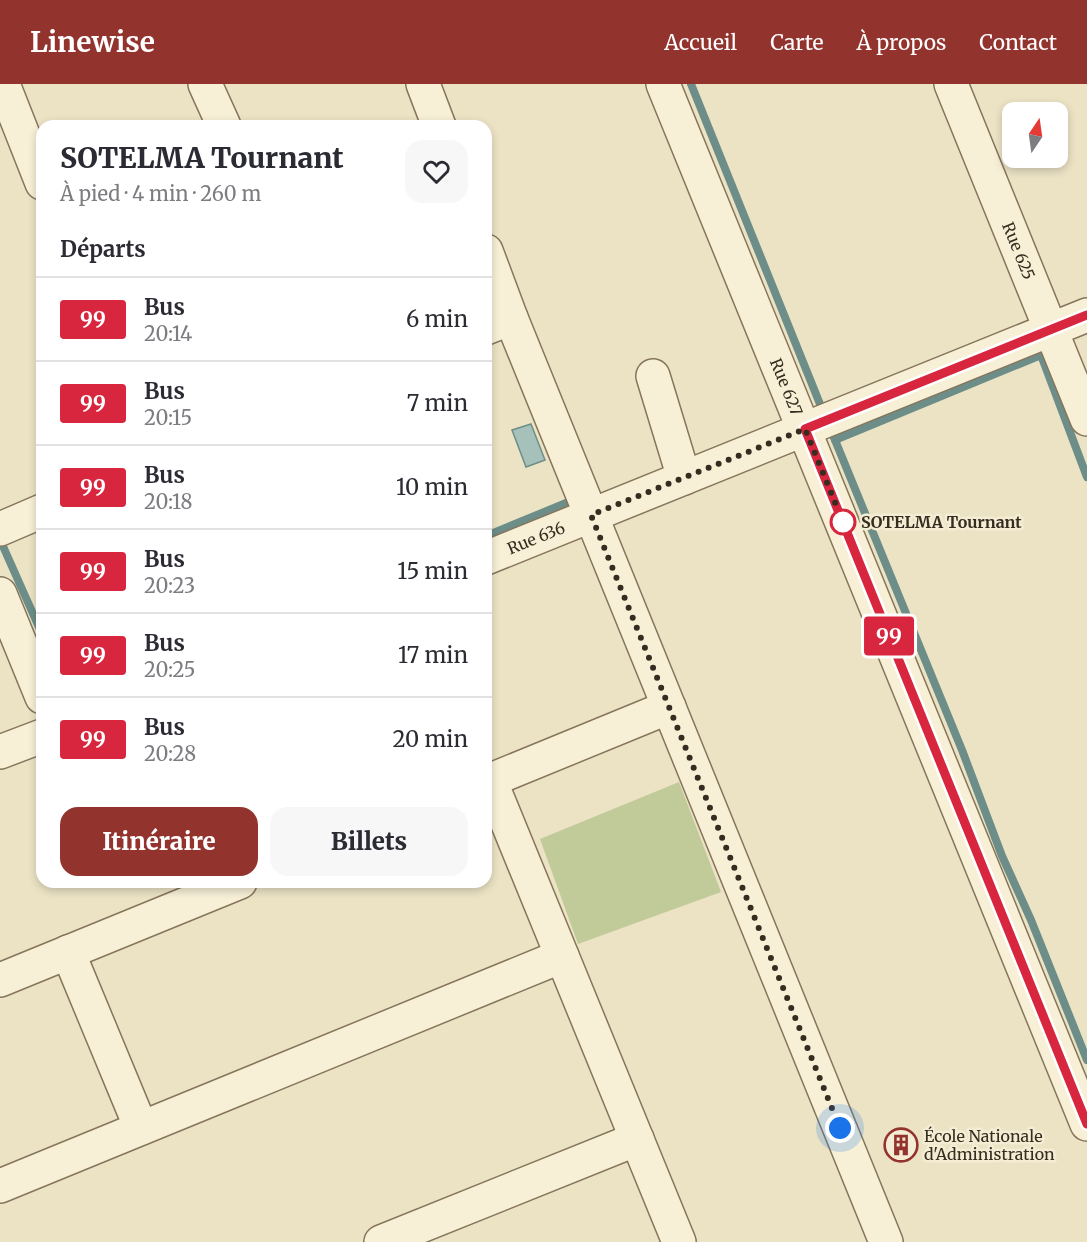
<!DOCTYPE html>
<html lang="fr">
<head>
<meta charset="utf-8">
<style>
  body { margin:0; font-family:Merriweather,serif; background:#f7f7f7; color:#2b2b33; height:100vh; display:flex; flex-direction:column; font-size:22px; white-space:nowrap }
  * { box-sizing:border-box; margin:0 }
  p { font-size:20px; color:#7c7c81 }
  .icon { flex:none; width:33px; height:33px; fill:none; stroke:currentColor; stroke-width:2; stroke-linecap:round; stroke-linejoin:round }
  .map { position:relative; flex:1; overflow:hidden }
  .panel { position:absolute; left:36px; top:36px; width:456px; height:768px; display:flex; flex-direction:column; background:#fff; border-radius:18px; box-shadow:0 3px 9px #0003 }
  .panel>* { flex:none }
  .badge { padding:0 12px; border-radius:4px; font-size:21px; line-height:39px }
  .needle { width:39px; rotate:13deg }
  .tools { position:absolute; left:1002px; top:18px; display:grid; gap:12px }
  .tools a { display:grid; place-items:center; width:66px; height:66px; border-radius:12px; background:#fff; box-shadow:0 3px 9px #0003; font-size:30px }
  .you { position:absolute; width:30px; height:30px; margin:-15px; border:4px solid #fff; border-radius:50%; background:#1a73e8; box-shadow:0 0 0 9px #1a73e833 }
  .map>.badge { position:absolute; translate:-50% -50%; box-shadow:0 0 0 3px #fff }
  h2 { padding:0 24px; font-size:22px; line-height:54px }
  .round { display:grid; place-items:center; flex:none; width:63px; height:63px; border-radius:18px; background:#f7f7f7 }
  .summary { display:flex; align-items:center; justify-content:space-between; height:102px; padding:0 24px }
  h1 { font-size:28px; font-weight:800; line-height:45px }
  .primary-button { display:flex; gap:12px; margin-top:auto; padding:12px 24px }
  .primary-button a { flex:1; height:69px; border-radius:18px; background:#93332e; color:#fff; font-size:24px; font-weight:800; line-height:69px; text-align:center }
  .primary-button a+a { background:#f7f7f7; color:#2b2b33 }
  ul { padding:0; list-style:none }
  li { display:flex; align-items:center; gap:18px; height:84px; padding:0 24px; border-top:2px solid #e1e1e2 }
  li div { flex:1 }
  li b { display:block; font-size:22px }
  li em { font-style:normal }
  li .badge { min-width:66px; font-weight:700; text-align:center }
  header { display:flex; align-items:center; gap:36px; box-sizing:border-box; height:84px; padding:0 30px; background:#93332e; color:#fff }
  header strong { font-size:28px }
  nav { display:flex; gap:33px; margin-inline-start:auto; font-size:21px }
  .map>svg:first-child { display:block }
</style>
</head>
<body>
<header>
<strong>Linewise</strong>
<nav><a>Accueil</a><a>Carte</a><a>À propos</a><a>Contact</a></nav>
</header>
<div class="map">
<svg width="1087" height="1158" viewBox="0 0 1087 1158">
  <rect width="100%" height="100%" fill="#ece3c5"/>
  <polygon fill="#c1ca99" points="679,698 721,808 578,860 540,755"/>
  <polygon fill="#a6c0ba" stroke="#6d8e88" stroke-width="1.5" points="531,340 545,376 526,383 512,346"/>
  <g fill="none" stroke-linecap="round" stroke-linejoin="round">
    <g stroke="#6d8e88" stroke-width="8">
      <polyline points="691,0 824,330"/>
      <polyline points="830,343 835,356 1041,271 1087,393"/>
      <polyline points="835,356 962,666 1002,772 1031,836 1087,976"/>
      <polyline points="486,452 566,419"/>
      <polyline points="2,460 42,550"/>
    </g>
    <g stroke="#86755b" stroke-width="36">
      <g id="minor">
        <polyline points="3,0 42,99"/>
        <polyline points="205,0 224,42"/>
        <polyline points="423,0 439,42"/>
        <path id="s1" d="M663,0l424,1040"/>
        <path id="s2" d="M951,0l136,335"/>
        <polyline points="486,167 511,234 886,1158"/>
        <polyline points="486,244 511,234"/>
        <polyline points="653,292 684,394"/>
        <polyline points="0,445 42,427"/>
        <path id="s3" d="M486,474l601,-243"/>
        <polyline points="0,510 42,613"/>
        <polyline points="0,668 42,652"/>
        <polyline points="490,696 679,1158"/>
        <polyline points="486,698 669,623"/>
        <polyline points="68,868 141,1044"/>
        <polyline points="0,896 240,798"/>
        <polyline points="0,1102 562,872"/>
        <polyline points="381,1158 637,1055"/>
      </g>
    </g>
    <use href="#minor" stroke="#f7f0d7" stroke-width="33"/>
  </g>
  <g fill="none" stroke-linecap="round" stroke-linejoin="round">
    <g stroke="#fff" stroke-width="14">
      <polyline id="line" points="1087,231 805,345 1087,1040"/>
    </g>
    <use href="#line" stroke="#d7263d" stroke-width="9"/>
    <polyline stroke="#372c1f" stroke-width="6" stroke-dasharray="0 10.8" points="840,1044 591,431 805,345 843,438"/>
  </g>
  <defs>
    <g id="building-ring" transform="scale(1.725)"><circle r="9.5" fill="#f4edd4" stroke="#93332e" stroke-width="1.5"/><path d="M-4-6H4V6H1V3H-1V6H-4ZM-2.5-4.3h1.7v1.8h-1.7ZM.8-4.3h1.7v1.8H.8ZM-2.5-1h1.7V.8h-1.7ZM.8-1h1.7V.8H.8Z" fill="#93332e"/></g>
  </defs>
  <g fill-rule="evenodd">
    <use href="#building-ring" x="901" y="1061"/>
  </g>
  <circle fill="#fff" stroke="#d7263d" stroke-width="3" cx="843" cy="438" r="12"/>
  <g text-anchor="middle" stroke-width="5" stroke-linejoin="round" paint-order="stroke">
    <g font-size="16" fill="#372c1f" stroke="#f4edd4">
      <text dy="6" stroke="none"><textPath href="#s2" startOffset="180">Rue 625</textPath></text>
      <text dy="6" stroke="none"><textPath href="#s1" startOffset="327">Rue 627</textPath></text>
      <text dy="6" stroke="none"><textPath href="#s3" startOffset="54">Rue 636</textPath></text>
    </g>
    <g font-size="16" font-weight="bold" fill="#372c1f" stroke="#f4edd4" text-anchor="start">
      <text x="861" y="444">SOTELMA Tournant</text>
    </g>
    <g font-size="16" fill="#372c1f" stroke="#f4edd4" text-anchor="start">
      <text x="924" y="1058">École Nationale<tspan x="924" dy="18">d'Administration</tspan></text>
    </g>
  </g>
</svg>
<div class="tools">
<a><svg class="needle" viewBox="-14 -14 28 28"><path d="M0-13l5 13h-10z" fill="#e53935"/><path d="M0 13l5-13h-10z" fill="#7c7c81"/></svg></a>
</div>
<div class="you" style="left:840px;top:1044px"></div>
<b class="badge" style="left:889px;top:552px;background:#d7263d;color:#fff">99</b>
<section class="panel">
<div class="summary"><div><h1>SOTELMA Tournant</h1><p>À pied · 4 min · 260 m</p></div><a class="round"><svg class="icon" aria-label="heart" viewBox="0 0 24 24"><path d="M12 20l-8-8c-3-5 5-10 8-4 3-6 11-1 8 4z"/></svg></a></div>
<h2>Départs</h2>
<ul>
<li><span class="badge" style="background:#d7263d;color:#fff">99</span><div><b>Bus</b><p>20:14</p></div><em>6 min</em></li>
<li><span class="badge" style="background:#d7263d;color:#fff">99</span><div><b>Bus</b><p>20:15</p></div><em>7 min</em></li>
<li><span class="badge" style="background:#d7263d;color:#fff">99</span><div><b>Bus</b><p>20:18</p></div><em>10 min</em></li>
<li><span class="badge" style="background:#d7263d;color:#fff">99</span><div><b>Bus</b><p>20:23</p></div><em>15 min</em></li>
<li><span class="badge" style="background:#d7263d;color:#fff">99</span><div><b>Bus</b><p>20:25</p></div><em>17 min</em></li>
<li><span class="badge" style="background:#d7263d;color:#fff">99</span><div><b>Bus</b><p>20:28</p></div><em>20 min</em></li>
</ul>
<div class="primary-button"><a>Itinéraire</a><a>Billets</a></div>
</section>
</div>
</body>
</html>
